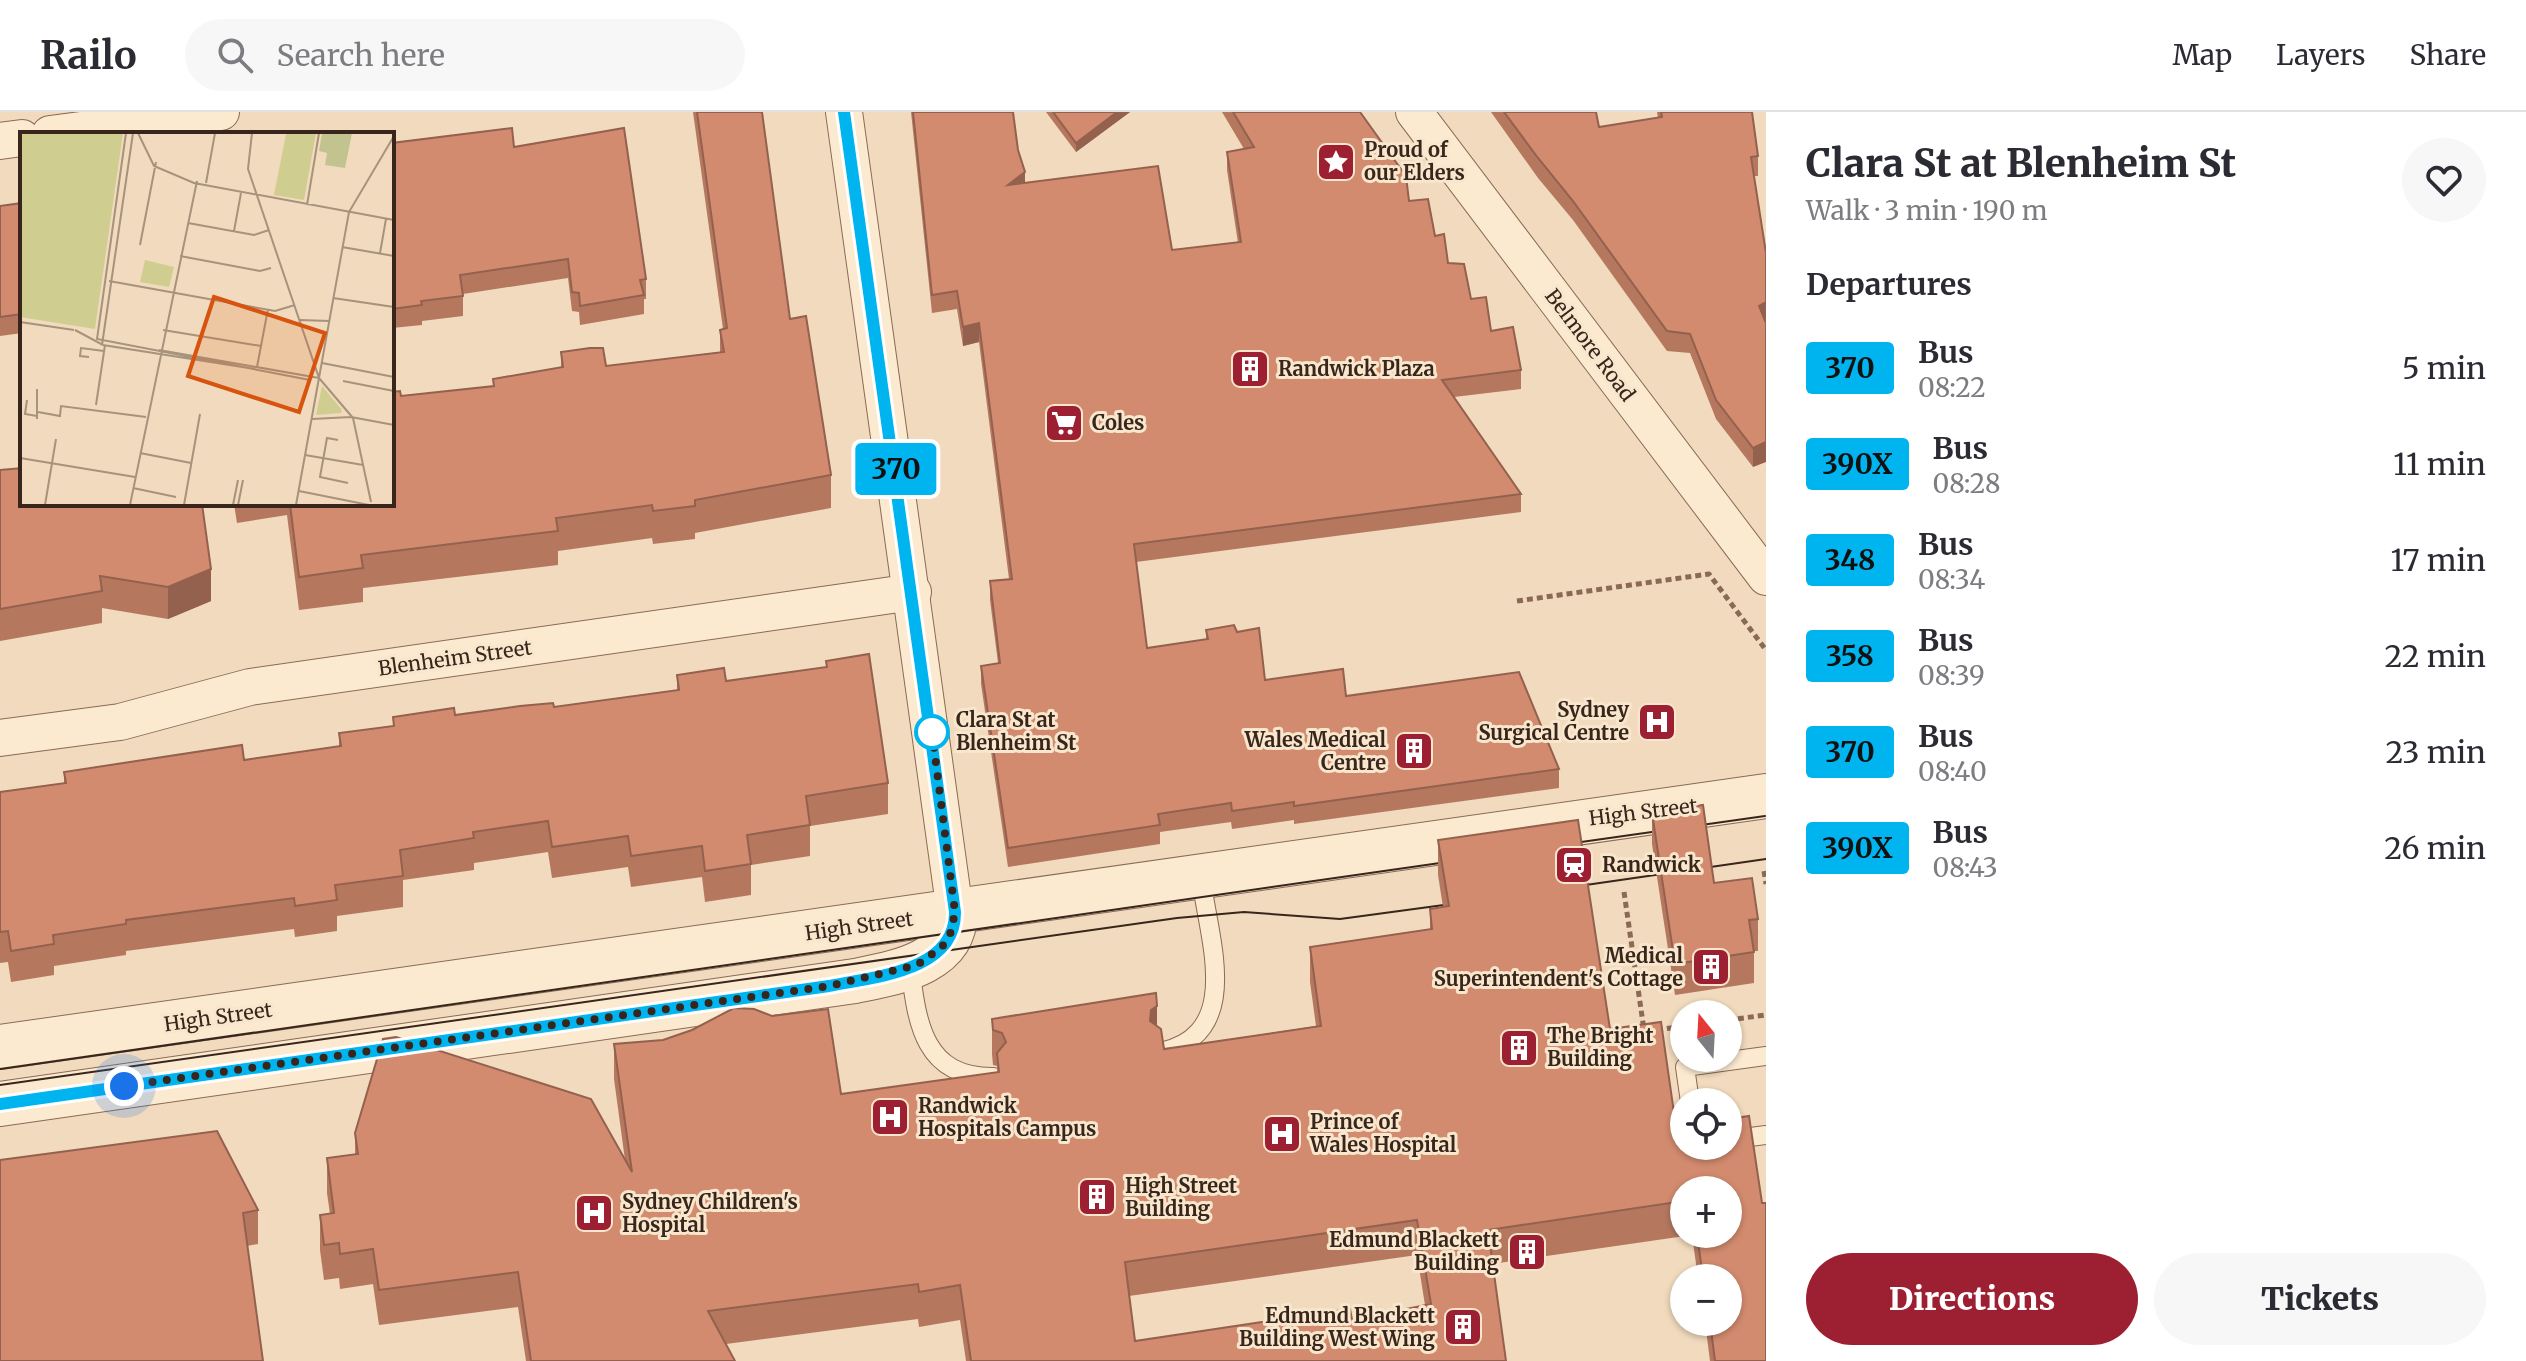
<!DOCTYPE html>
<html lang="en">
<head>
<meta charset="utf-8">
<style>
  body { margin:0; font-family:Merriweather,serif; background:#f7f7f7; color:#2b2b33; height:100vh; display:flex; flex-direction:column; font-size:30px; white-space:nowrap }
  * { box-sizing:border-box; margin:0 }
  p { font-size:26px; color:#7c7c81 }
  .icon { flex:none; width:44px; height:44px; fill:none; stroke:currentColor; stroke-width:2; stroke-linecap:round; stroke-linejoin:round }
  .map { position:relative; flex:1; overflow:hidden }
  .sheet { display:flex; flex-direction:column; background:#fff; width:760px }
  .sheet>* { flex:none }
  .badge { padding:0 16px; border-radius:6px; font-size:28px; line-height:52px }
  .needle { width:52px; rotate:342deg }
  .buttons { position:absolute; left:1670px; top:888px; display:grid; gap:16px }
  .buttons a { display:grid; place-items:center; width:72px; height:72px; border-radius:50%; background:#fff; box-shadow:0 2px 6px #0004; font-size:40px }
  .you { position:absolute; width:40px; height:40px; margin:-20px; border:6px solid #fff; border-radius:50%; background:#1a73e8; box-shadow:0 0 0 12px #1a73e833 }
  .map>.badge { position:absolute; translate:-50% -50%; box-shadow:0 0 0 4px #fff }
  h2 { padding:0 40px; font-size:30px; line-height:72px }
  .round { display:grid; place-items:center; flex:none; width:84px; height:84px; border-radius:42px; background:#f7f7f7 }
  .overview { display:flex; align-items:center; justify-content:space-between; height:136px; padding:0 40px }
  h1 { font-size:38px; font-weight:800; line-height:60px }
  .primary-button { display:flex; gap:16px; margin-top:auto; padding:16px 40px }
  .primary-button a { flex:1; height:92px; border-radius:48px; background:#9d2032; color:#fff; font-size:32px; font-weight:800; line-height:92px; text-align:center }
  .primary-button a+a { background:#f7f7f7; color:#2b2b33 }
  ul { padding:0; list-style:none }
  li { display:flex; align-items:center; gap:24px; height:96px; padding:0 40px }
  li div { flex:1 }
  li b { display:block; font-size:30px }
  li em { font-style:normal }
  li .badge { min-width:88px; font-weight:700; text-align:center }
  header { display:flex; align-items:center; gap:48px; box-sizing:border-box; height:112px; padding:0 40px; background:#fff; border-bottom:2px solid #e1e1e2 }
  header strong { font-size:38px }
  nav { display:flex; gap:44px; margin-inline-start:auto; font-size:28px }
  .search { width:560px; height:72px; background:#f7f7f7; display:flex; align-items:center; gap:20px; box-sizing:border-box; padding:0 28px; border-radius:44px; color:#7c7c81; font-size:30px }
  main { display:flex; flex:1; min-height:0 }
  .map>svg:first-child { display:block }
</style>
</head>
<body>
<header>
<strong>Railo</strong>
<div class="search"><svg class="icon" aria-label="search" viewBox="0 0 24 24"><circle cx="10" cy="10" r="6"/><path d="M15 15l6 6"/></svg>Search here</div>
<nav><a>Map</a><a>Layers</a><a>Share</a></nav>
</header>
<main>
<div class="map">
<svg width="1766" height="1249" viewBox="0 0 1766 1249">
  <rect width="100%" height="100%" fill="#f1dabd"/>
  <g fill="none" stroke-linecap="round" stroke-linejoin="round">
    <g stroke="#8a6a55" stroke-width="20">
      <g id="service">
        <path d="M910,855c7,55 13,111 84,110"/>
        <path d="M1161,940c84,-19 47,-114 40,-175"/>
        <polyline points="1690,990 1685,955 1766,944"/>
        <polyline points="1728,1028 1766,1023"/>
      </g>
    </g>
    <g stroke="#8a6a55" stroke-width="38">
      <g id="minor">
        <polyline points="844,0 955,800"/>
        <polyline points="1414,0 1766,465"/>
        <polyline points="50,22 221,0"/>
        <polyline points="0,29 22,26"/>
        <polyline points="0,626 120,610 250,575 913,480"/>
      </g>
    </g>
    <g stroke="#8a6a55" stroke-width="46">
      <g id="tertiary">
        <polyline points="0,935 1766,684"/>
        <path d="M0,992l855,-123c39,-8 101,-17 100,-69"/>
      </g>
    </g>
    <g stroke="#8a6a55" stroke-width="5" stroke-dasharray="6 4" stroke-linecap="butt">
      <polyline points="1517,489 1709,462 1766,538"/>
      <polyline points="1764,759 1766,772"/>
      <polyline points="1624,780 1644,918"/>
      <polyline points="1728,908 1766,903"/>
      <polyline points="1657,918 1684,914"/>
    </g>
    <use href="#service" stroke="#fbe9d0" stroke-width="18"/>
    <use href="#minor" stroke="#fbe9d0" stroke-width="36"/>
    <use href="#tertiary" stroke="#fbe9d0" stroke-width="44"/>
    <g stroke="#38251b" stroke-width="2">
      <polyline points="1560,733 1765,704"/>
      <polyline points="1565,776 1766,747"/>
      <polyline points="0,957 1461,748"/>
      <polyline points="0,973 1177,806 1244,800 1340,807 1466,790"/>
    </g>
  </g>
  <g fill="#b5785f" fill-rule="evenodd">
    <polygon points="693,0 762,0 790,207 831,363 831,396 695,421 695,427 653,432 652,426 558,439 558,453 363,476 363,490 299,498 287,403 237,411 234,392 392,392 401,284 493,274 493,267 561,256 561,240 606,254 720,240 720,218 723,217"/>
    <polygon points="911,0 1013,0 1018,38 1025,70 1172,138 1238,131 1227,58 1227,40 1244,37 1222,0 1360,0 1409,89 1435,124 1448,151 1491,219 1521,258 1521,277 1454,285 1521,382 1521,400 1136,450 1147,536 1206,528 1206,518 1265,568 1346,584 1559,657 1559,676 1294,712 1294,708 1232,717 1231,710 1160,720 1160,732 1008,755 981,572 981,554 998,551 990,488 990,469 1009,467 979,230 963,234 957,197 932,201"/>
    <polygon points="1046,0 1130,0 1076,40"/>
    <polygon points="1491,0 1596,0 1599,15 1658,6 1657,0 1752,0 1758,44 1758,64 1754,64 1766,141 1766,210 1753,355 1716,307 1690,241 1667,239 1573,108 1538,66"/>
    <polygon points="392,31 514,35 646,167 646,187 644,187 644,202 580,213 579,200 572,199 568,166 463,182 463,204 422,209 422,213 392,216"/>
    <polygon points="22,91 22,221 0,224 0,94"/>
    <polygon points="0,358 211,489 168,507 102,496 102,511 0,529"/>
    <polygon points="677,563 726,569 888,671 888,702 810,714 810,744 751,753 751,783 705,790 702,765 631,775 628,755 552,766 548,740 474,751 474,758 403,768 403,795 337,804 337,819 295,825 294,817 126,839 126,843 54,854 54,863 11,870 8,850 0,851 0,680 64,671 64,660 244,648 339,634 339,621 393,614 393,605 455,603 554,595 677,578"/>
    <polygon points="1652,701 1714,771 1758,807 1758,839 1754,839 1754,871 1675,883 1652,732"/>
    <path d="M1578,708l32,209 51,-7 15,105 8,-1v20h44v-27l21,-3 13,87h4v158h-56l-5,-39h23v-44h-30l-6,-43 -200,29 14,97h-540l-6,-41 -41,7 -1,-8 -192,25 9,17h-209l-8,-54 -139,18 -6,-41 -33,5 -1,-11 -15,2 -4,-30v-35l10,-1 -3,-21v-35l28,-4v-21l28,-94 13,-2 195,62 34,61 -11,-81v-35l49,-4 29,-10 42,-22 20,1 18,7 56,-7 13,85 156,-22v-6l-4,-1 -1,-11v-35l164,-26 1,13v20l4,3 3,20 152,-23 -6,-44v-35l120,-18v-20l13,-2 -5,-32v-35zM1684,1078h44v44h-44zM1417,1143l8,50 -73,15 -2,-11 -215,32 -6,-45z"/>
    <polygon points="0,1048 258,1098 258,1132 247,1134"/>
  </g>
  <g fill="#93614e">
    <polygon points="1117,0 1130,0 1076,40 1076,31"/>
    <polygon points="1025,60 1025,78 1008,73"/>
    <polygon points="1766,190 1766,210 1759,213 1759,194"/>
    <polygon points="979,211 979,230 963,234 963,215"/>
    <polygon points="1766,330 1766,350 1753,355 1753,336"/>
    <polygon points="211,457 211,489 168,507 168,475"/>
    <polygon points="1157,894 1157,929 1150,909 1151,898"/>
  </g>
  <g fill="#d28b6f" stroke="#93614e" stroke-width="2" fill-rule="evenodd">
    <polygon points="697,0 762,0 790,207 806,204 831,363 695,388 695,394 653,399 652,393 556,406 558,419 361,443 363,456 299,465 290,392 392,392 392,280 400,279 401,284 494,274 493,267 563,255 561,240 590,236 603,236 606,254 724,240 720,218 727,216"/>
    <polygon points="913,0 1013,0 1018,38 1025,60 1008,73 1158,54 1172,138 1241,130 1227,40 1254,35 1233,0 1360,0 1406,64 1409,89 1428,87 1435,124 1444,122 1448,151 1464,152 1471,187 1486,185 1491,219 1513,215 1521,258 1442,268 1521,382 1134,432 1147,536 1208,527 1206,518 1234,513 1237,520 1259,516 1265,568 1343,557 1346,584 1519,560 1559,657 1294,694 1294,690 1232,699 1231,691 1158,702 1160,713 1008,736 981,554 1000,551 990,469 1012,467 979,211 963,215 957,179 932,183"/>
    <polygon points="1053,0 1117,0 1076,31"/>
    <polygon points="1504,0 1596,0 1599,15 1662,5 1661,0 1752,0 1758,44 1751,45 1766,141 1766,190 1759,194 1766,211 1766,330 1753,336 1716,288 1690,222 1667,219 1573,89 1538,46"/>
    <polygon points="512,16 514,35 624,16 646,167 640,168 644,183 580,194 579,181 572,180 568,147 460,163 463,184 421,189 422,193 392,197 392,31"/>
    <polygon points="22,91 22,202 0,205 0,94"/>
    <polygon points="22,356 22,392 202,392 211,457 168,475 100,464 102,479 0,497 0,358"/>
    <polygon points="869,542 888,671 806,684 810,713 747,723 751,752 705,759 702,734 631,744 628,724 552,735 548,709 473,720 474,726 400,738 403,764 335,773 337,788 295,794 294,786 126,808 126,812 53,823 54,832 11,839 8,819 0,820 0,680 66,671 64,660 242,633 244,648 341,634 339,621 394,614 393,605 454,596 455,603 520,594 553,591 554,595 679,578 677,563 724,556 726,569 827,555 826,549"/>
    <polygon points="1703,693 1714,771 1752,766 1758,807 1749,808 1754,840 1675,852 1652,701"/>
    <path d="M1578,708l32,209 51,-7 15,105 8,-1v20h44v-27l21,-3 13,87h4v158h-51l-5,-39h18v-44h-25l-6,-44h31v-44h-44v11l-196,29 18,131h-535l-11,-76 -41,7 -1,-8 -210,27 27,50h-204l-13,-89 -139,18 -6,-41 -33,5 -1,-11 -15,2 -4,-30 14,-2 -7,-55 31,-4 -3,-21 28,-94 13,-2 195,62 41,73 -18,-128 49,-4 29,-10 42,-22 20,1 18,7 56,-7 13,85 158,-22 -2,-19 9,-11 -4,-9 -9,-3 -1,-11 164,-26 1,13 -6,4 -1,11 11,8 3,20 157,-23 -11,-79 122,-18 -2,-20 19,-3 -11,-66zM1417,1108l14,84 -79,16 -2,-11 -215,32 -10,-79z"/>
    <polygon points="217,1019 258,1098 243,1101 263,1249 0,1249 0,1048"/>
  </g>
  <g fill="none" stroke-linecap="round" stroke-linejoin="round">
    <g stroke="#fff" stroke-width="18">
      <path id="line" d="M0,992l829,-118c43,-9 127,-14 126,-74l-111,-800"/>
    </g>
    <use href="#line" stroke="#00b5ef" stroke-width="12"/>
    <polyline stroke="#38251b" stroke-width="8" stroke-dasharray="0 14.4" points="124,974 829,874 917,853 942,835 951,820 955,800 932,620"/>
  </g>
  <defs>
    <g id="sight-square" transform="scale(2)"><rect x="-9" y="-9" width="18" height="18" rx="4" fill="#9d2032" stroke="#f8e6cd"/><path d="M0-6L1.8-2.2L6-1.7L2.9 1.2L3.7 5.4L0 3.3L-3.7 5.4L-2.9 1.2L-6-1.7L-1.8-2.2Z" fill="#fff"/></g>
    <g id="building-square" transform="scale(2)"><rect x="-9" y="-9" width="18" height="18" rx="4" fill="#9d2032" stroke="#f8e6cd"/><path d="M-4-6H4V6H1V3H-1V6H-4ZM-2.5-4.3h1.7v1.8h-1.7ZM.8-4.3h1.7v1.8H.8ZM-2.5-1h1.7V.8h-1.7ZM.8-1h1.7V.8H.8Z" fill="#fff"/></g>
    <g id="supermarket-square" transform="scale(2)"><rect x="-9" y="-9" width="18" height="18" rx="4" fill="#9d2032" stroke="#f8e6cd"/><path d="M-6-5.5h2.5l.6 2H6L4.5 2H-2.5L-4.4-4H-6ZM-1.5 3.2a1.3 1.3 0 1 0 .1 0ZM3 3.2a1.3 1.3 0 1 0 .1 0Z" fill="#fff"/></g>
    <g id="hospital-square" transform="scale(2)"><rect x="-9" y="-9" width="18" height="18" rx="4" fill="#9d2032" stroke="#f8e6cd"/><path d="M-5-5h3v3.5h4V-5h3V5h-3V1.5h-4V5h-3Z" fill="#fff"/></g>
    <g id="station-square" transform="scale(2)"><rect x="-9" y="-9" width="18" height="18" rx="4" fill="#9d2032" stroke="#f8e6cd"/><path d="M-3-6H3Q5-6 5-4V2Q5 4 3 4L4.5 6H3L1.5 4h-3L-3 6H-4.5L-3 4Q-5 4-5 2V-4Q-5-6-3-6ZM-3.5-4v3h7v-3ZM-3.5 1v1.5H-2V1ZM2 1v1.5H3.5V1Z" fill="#fff"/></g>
  </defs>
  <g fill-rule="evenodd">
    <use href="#sight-square" x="1336" y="50"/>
    <use href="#building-square" x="1250" y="257"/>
    <use href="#supermarket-square" x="1064" y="311"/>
    <use href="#hospital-square" x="1657" y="610"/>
    <use href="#building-square" x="1414" y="639"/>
    <use href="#station-square" x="1574" y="753"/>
    <use href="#building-square" x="1711" y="855"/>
    <use href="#building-square" x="1519" y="936"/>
    <use href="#hospital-square" x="890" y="1005"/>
    <use href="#hospital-square" x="1282" y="1022"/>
    <use href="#building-square" x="1097" y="1085"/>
    <use href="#hospital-square" x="594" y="1101"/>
    <use href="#building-square" x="1527" y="1140"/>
    <use href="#building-square" x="1463" y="1215"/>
  </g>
  <circle fill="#fff" stroke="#00b5ef" stroke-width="4" cx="932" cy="620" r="16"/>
  <g text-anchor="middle" stroke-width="6" stroke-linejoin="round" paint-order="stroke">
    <g font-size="20" font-weight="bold" fill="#38251b" stroke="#f8e6cd" text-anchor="start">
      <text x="1364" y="45">Proud of<tspan x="1364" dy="23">our Elders</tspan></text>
      <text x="1278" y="264">Randwick Plaza</text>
      <text x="1092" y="318">Coles</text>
      <text x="1629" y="605" text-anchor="end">Sydney<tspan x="1629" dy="23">Surgical Centre</tspan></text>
      <text x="1386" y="635" text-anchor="end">Wales Medical<tspan x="1386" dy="23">Centre</tspan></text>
      <text x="1602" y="760">Randwick</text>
      <text x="1683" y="851" text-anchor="end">Medical<tspan x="1683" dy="23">Superintendent's Cottage</tspan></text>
      <text x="1547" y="931">The Bright<tspan x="1547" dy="23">Building</tspan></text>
      <text x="918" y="1001">Randwick<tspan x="918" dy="23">Hospitals Campus</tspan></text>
      <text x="1310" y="1017">Prince of<tspan x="1310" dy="23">Wales Hospital</tspan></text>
      <text x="1125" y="1081">High Street<tspan x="1125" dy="23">Building</tspan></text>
      <text x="622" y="1097">Sydney Children's<tspan x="622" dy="23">Hospital</tspan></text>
      <text x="1499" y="1135" text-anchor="end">Edmund Blackett<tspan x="1499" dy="23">Building</tspan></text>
      <text x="1435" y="1211" text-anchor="end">Edmund Blackett<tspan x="1435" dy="23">Building West Wing</tspan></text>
    </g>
    <g font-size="20" fill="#38251b" stroke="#f8e6cd">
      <text transform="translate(1590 233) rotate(53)" y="7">Belmore Road</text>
      <text transform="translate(455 546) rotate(-8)" y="7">Blenheim Street</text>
      <text transform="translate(1643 700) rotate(-7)" y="7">High Street</text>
      <text transform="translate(859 814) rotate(-8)" y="7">High Street</text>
      <text transform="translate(218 905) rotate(-8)" y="7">High Street</text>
    </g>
    <g font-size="20" font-weight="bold" fill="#38251b" stroke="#f8e6cd" text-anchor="start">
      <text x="956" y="615">Clara St at<tspan x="956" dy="23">Blenheim St</tspan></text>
    </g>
  </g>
  <g transform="translate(20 20)">
    <rect width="374" height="374" fill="#f1dabd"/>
    <path d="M0,1h103l-28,196 -75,-12zM280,1h16l-12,67 -30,-5 12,-61zM125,128l29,7 -5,20 -29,-5zM302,254l20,24 -1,3 -25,2z" fill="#cfce90"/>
    <path d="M302,1h30l-7,35 -20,-3 2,-12 -8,-2z" fill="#c3c390"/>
    <path fill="none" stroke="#a7927c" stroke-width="2" d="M106,1l-29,206 213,41M118,1l16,33 40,17 200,37M186,51l9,-50M287,73l12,-72M168,91l66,12 15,-5M214,99l7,-38M120,113l16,-83M322,115l52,9M360,121l6,-34M160,124l80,15 11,-3M89,149l166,30 20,-6M313,166l61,9M280,188l29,1M0,190l54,8M55,198l28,15 152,24M143,198l98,16M82,213l31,-212M139,218l160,28 -71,-209 4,-36M69,225l-9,-1 1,-8 23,3M302,231l72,14M237,235l11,-58M299,246l34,40M323,249l51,10M7,268l-2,14 12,2M76,273l9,-60M18,280l22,4 1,-10 85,11M333,286l18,84M17,287v-30M292,287l39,-2 43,8M318,308l-11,-2 -7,39 28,6M120,321l51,10M285,323l58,10M0,326l115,19M113,356l43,9M279,359l70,14M25,373l11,-66M110,373l67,-324M164,373l16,-91M213,373l5,-25M218,373l5,-25M276,373l53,-293 45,-76"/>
    <path fill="#d6540e" fill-opacity="0.15" stroke="#d6540e" stroke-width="4" d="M194,165l111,36 -26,79 -111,-36z"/>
    <rect width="374" height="374" fill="none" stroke="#38251b" stroke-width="4"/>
  </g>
</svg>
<div class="buttons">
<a><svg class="needle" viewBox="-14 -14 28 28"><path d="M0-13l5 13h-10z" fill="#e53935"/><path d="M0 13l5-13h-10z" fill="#7c7c81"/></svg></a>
<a><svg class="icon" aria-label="locate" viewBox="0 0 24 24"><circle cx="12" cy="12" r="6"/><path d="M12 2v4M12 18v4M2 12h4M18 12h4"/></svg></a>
<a>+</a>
<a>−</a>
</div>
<div class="you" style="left:124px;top:974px"></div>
<b class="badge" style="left:896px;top:357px;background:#00b5ef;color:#111">370</b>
</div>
<section class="sheet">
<div class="overview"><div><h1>Clara St at Blenheim St</h1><p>Walk · 3 min · 190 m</p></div><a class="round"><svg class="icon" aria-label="heart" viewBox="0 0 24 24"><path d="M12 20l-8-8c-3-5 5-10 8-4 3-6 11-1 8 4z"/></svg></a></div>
<h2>Departures</h2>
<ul>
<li><span class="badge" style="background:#00b5ef;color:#111">370</span><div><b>Bus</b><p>08:22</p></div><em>5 min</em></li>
<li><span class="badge" style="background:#00b5ef;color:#111">390X</span><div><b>Bus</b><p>08:28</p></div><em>11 min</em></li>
<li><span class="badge" style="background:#00b5ef;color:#111">348</span><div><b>Bus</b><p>08:34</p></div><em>17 min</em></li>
<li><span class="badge" style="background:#00b5ef;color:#111">358</span><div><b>Bus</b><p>08:39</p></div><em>22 min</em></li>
<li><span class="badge" style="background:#00b5ef;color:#111">370</span><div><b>Bus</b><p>08:40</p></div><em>23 min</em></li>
<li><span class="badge" style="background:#00b5ef;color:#111">390X</span><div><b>Bus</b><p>08:43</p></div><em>26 min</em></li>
</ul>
<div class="primary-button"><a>Directions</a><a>Tickets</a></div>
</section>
</main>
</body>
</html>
